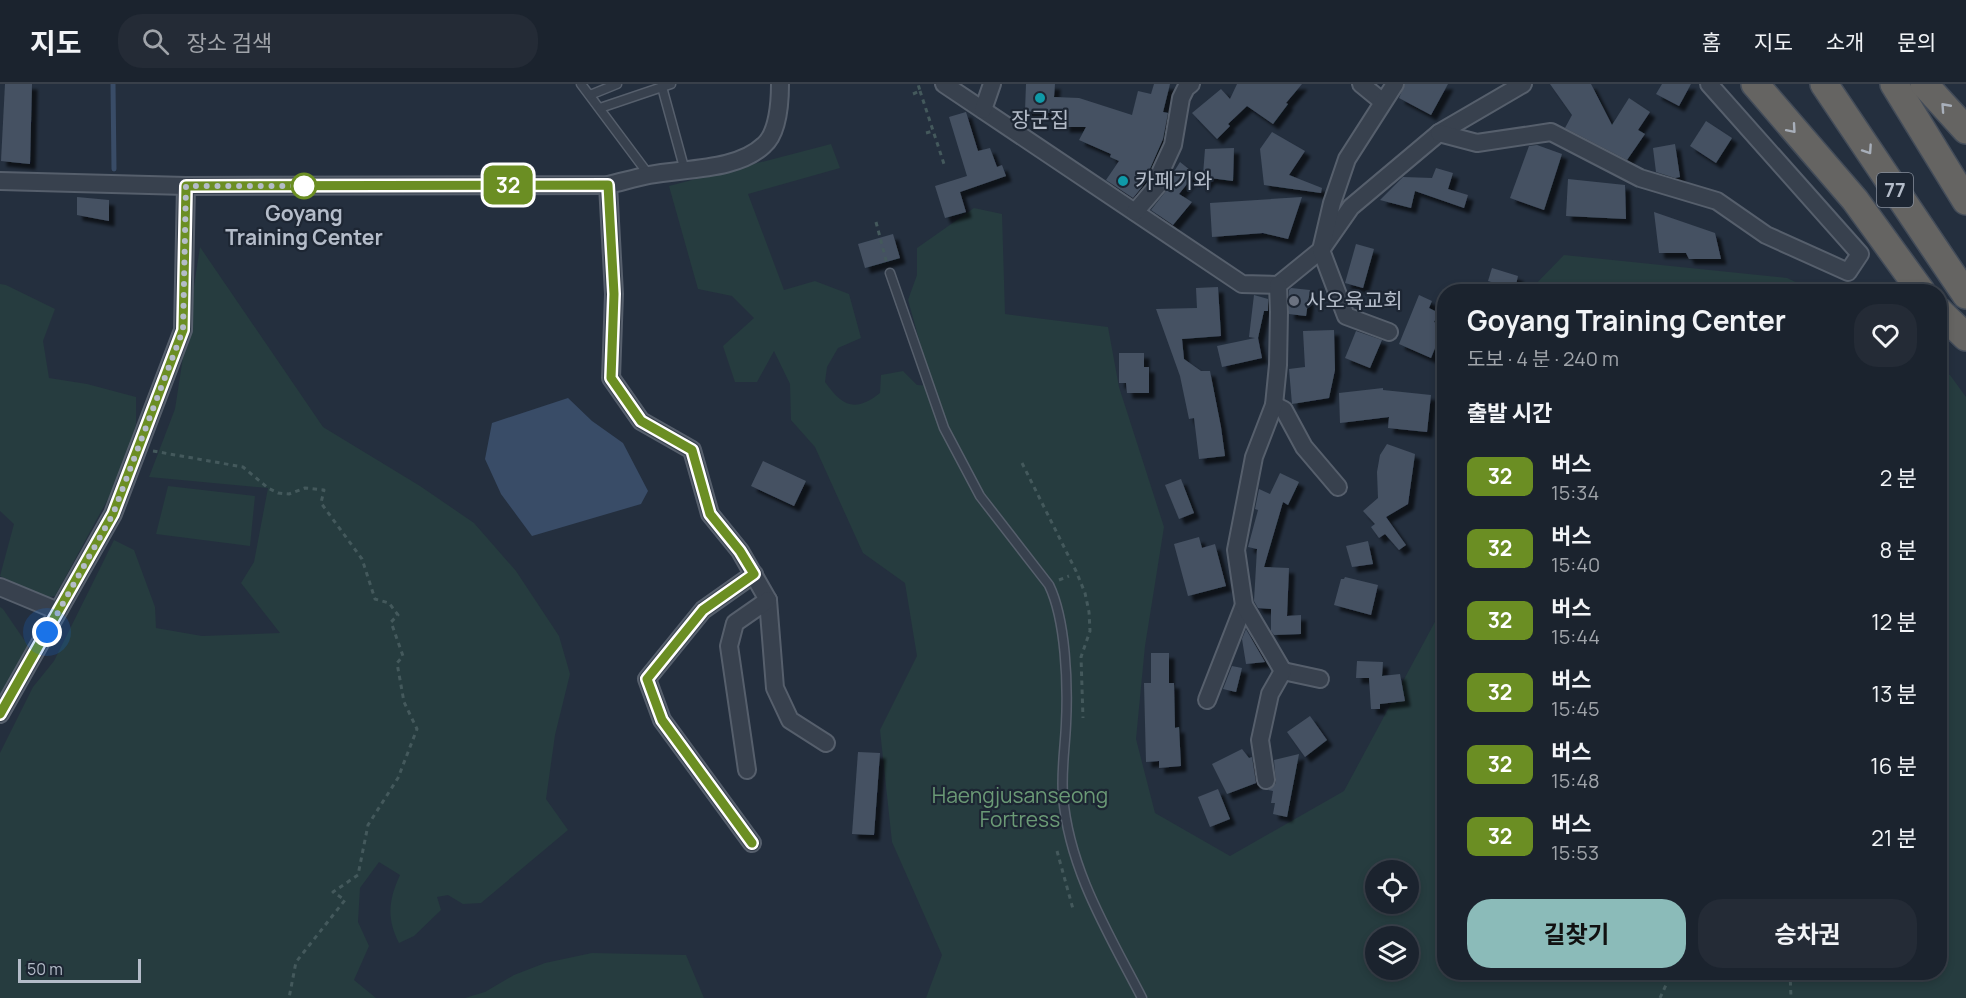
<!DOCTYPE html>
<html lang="ko">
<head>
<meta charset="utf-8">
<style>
  body { margin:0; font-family:Manrope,"Noto Sans KR",sans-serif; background:#242b36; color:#f1f3f6; height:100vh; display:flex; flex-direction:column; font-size:22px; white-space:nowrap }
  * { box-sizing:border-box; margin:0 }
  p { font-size:20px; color:#a0a4aa }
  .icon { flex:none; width:33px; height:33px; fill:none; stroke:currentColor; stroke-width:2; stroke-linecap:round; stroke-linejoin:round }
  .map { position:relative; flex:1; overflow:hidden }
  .drawer { position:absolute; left:1437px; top:200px; width:510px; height:696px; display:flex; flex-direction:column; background:#1b232e; border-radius:24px; box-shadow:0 3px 9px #0003,0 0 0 2px #39404a }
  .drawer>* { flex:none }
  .badge { padding:0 12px; border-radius:9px; font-size:21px; line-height:39px }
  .tools { position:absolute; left:1365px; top:776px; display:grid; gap:12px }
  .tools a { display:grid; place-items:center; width:54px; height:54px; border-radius:50%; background:#1b232e; box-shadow:0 3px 9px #0003,0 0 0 2px #39404a; font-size:30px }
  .scale { position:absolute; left:18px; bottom:15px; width:123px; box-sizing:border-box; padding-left:6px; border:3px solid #b4bcc9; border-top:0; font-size:16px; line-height:21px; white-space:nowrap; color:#b4bcc9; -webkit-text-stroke:4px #1d2633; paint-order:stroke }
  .you { position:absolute; width:30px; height:30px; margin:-15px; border:4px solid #fff; border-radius:50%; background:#1a73e8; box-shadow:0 0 0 9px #1a73e833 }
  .map>.badge { position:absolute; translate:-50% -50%; box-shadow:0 0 0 3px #fff }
  h2 { padding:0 30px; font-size:22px; line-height:54px }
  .round { display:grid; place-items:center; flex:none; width:63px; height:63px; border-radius:24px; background:#242b36 }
  .overview { display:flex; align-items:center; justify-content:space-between; height:102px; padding:0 30px }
  h1 { font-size:28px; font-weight:700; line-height:45px }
  .button { display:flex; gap:12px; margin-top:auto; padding:12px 30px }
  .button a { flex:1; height:69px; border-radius:24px; background:#8bbbb9; color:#111; font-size:24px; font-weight:700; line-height:69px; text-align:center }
  .button a+a { background:#242b36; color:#f1f3f6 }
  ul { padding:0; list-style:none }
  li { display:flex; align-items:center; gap:18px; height:72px; padding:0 30px }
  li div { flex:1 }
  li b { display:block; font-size:22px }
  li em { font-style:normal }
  li .badge { min-width:66px; font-weight:700; text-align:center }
  header { display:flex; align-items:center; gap:36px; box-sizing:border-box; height:84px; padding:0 30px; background:#1b232e; border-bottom:2px solid #39404a }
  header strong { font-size:28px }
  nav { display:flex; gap:33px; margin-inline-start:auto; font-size:21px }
  .search { width:420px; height:54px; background:#242b36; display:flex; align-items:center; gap:15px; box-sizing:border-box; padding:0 21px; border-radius:24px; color:#a0a4aa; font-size:22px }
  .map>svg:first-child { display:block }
</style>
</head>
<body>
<header>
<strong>지도</strong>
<div class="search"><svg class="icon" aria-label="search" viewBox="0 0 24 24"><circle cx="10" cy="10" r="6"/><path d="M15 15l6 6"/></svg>장소 검색</div>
<nav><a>홈</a><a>지도</a><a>소개</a><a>문의</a></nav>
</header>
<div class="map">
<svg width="1966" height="914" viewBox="0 0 1966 914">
  <defs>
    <filter id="shadow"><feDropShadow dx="5.5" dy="5.5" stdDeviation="1.5" flood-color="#0009"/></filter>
  </defs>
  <rect width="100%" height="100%" fill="#242f3e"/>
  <g fill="#263c3f" fill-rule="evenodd">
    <path d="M831,60l9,24 -92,26 36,96 31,-9 34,13 12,44 -23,10 -11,19 -2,15c17,24 30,31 55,11l1,-18 22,-4 14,14 15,1 -24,-86 9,-25v-27l57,-40 28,6 3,100 103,13 11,60 45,140 -19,119 -9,93 19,74 75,43 114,-65 100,-186v367h496v-597h10l16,22v601h-1040l16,-43 -50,-113 -12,-112 37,-74 -12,-73 -42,-30 -48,-106 -24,-27 -1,-36 -16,-33 -17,31h-22l-12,-36 31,-28 -22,-22 -34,-7 -29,-103zM1376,786h32v33h-32zM1376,852h32v33h-32z"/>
    <path d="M200,163l123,180 97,59 54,37 42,48 43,65 11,38 -15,61 -9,64 22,31 -87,73 -18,1 -15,-9 -11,2 4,13 -27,26 -15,7c-13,-25 -10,-44 1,-68l-21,-13 -19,26 -2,34 11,24 -15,34 22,18h-376v-245l33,-66 21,-26 60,-121 20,10 21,57 1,21 46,8 78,-3 -39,-50 13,-21 14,-74 -119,-11 26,-68z"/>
    <polygon points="1564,171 1787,194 1815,207 1529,207"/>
    <polygon points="0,200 6,201 55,225 43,257 49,294 87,300 136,313 136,340 122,389 55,512 45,514 0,492 14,440 0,427"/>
    <polygon points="168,402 255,412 250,462 156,450"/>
    <polygon points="0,523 3,525 29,563 0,613"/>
    <polygon points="592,869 686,871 704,914 465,914 485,908 514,891 545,879"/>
  </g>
  <polygon fill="#394c67" points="568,314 592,337 623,359 648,407 641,420 532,452 501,410 485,375 492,339"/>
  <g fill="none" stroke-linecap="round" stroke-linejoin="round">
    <polyline stroke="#394c67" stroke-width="5" points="113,0 114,85"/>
  </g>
  <g fill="#455162" filter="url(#shadow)">
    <polygon points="5,0 32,0 30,80 1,77"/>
    <polygon points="1026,0 1055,0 1054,13 1079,14 1132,31 1138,7 1151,10 1154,0 1170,0 1163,28 1168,29 1163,55 1142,103 1133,114 1106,96 1119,77 1110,73 1111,70 1079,56 1086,43 1064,43 1064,30 1025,27"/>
    <polygon points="1237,0 1302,0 1286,19 1288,20 1273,40 1247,22 1228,40 1230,42 1217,55 1192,29 1221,5 1230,15"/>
    <polygon points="1405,0 1448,0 1431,31 1399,14"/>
    <polygon points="1550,0 1591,0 1612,41 1629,14 1650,28 1638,46 1645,50 1627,76 1565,44 1572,31"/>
    <polygon points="1662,0 1691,0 1679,22 1656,10"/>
    <polygon points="966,28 978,67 990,64 997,83 1002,81 1006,92 960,108 966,128 945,134 935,102 967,92 949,33"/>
    <polygon points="1706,37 1732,54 1716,79 1690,62"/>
    <polygon points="1272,48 1305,67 1289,91 1322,104 1321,109 1264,101 1260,65"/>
    <polygon points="1675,60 1680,93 1675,94 1656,88 1653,64"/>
    <polygon points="1537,61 1562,70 1544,126 1510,114 1529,62"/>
    <polygon points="1234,64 1233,97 1210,94 1202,104 1205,65"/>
    <polygon points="1180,78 1195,90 1179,110 1192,118 1173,141 1151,126 1166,107 1170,94"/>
    <polygon points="1436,84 1453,89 1448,105 1468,111 1464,124 1415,107 1411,124 1380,116 1403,93 1432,94"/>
    <polygon points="1568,95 1625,101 1626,135 1566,132"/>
    <polygon points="77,113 109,116 109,137 77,131"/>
    <polygon points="1302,113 1288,155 1263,149 1212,153 1210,119"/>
    <polygon points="1654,128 1715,149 1721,175 1689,175 1686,169 1659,169"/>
    <polygon points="893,150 900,174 865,184 858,160"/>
    <polygon points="1356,160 1374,165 1363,204 1345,199"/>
    <polygon points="1492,184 1518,192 1515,205 1488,197"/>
    <polygon points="1218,203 1221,252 1182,255 1184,275 1201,287 1210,287 1221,343 1225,372 1199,375 1194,334 1189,335 1180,292 1156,225 1197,224 1196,204"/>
    <polygon points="1291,204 1310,206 1306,232 1289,230 1289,206"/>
    <polygon points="1254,211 1268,215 1268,227 1264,227 1258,254 1262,274 1222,283 1217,262 1255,254 1249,253"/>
    <polygon points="1419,211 1432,217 1429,224 1439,229 1434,238 1444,242 1431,274 1399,260"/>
    <polygon points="1334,246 1335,286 1329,314 1292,320 1289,285 1305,283 1303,247"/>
    <polygon points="1356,247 1382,256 1370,284 1345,274"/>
    <polygon points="1119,269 1144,269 1144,283 1149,283 1149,309 1127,309 1126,299 1119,299"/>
    <polygon points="1383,304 1383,306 1431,311 1427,348 1388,344 1389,333 1340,339 1339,309"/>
    <polygon points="1387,360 1415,370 1408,420 1386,433 1406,461 1399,466 1385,450 1379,454 1371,443 1375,440 1363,427 1378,414 1377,388 1380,371"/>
    <polygon points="763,377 806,397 794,422 751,402"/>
    <polygon points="1280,389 1299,398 1288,421 1283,418 1264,483 1289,484 1287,532 1301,531 1301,550 1274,551 1271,547 1271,525 1258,524 1254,517 1257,465 1248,463 1258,426 1255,425 1259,405 1270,410"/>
    <polygon points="1181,395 1194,429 1179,435 1165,401"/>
    <polygon points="1199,453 1202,464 1215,460 1226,502 1188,512 1174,460"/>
    <polygon points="1368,457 1373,480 1352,483 1346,462"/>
    <polygon points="1345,493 1378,501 1371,531 1334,521 1341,495 1344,495"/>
    <polygon points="1246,545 1247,547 1265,578 1246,580 1242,555"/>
    <polygon points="1151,569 1169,569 1169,599 1174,599 1175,644 1179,643 1181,682 1159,684 1159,677 1146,678 1144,599 1151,599"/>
    <polygon points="1357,577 1383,578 1382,592 1400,590 1405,617 1380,620 1380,625 1371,625 1369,594 1356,594"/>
    <polygon points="1232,582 1242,584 1236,608 1223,605"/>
    <polygon points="1310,632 1327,656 1305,673 1287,648"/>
    <polygon points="1242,665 1249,674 1252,673 1256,699 1227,710 1212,680"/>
    <polygon points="858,668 880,669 874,751 852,750"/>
    <polygon points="1299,670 1287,733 1273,730 1275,719 1271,719 1273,707 1268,706 1276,699 1274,676"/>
    <polygon points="1218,705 1230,735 1210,743 1198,713"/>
  </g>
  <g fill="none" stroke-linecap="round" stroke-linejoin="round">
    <g stroke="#565f6c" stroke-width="11">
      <g id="service">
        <polyline points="581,0 649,91"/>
        <polyline points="662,3 685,87"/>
        <polyline points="590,11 617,0"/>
        <polyline points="600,24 671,0"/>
        <path d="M890,189l54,155 36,68 69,89c17,35 19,100 17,139 -1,24 -5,48 -3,72 6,74 46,138 79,202"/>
      </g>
    </g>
    <g stroke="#565f6c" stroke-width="20">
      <g id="minor">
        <polyline points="944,0 1242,200 1278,201 1321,166 1351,123 1439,49 1523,0"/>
        <polyline points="1361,0 1383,18"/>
        <polyline points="983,26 992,0"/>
        <polyline points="1439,49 1477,59 1551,48 1640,94 1717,117 1766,151 1848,188 1860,170 1709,0"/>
        <path d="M0,97l186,5 422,-1c13,-3 27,-7 41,-10 35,-7 88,-4 115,-30 14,-12 16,-43 16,-61"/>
        <polyline points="608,101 614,210 611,294 641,337 692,366 710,430 740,467 768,516 775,604 790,636 826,659"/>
        <polyline points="1135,128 1158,101 1161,87 1173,61 1181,14 1186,4 1191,0"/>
        <polyline points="1389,248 1346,232 1321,166 1332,119 1347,75 1395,0"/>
        <polyline points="1274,321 1284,326 1304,363 1338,403"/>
        <polyline points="0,503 58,527"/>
        <polyline points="1283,587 1320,595"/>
        <polyline points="1207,616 1244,521"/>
        <polyline points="0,630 113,430 183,246 186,102"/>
        <polyline points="747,686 729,562 735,539 768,516"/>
        <polyline points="1266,696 1260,656 1270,610 1283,587 1244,521 1236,466 1254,373 1274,321 1278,281 1279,228 1278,201"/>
        <polyline points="752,759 662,636 647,595 703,526 754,490"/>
      </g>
    </g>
    <g stroke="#434c59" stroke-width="30">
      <g id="trunk">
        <polyline points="1755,0 1855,116 1921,207"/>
        <polyline points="1824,0 1966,211"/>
        <polyline points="1894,0 1966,117"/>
        <polyline points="1924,0 1966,46"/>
        <polyline points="1940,228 1966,253"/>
      </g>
    </g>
    <g stroke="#44595c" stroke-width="3" stroke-dasharray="4.5 4.5" stroke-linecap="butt">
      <polyline points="920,7 945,83"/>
      <polyline points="913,10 920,7 918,0"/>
      <polyline points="926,49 933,47"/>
      <polyline points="876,138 887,180"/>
      <polyline points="153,367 243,383 268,404 278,409 289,410 305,404 324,406 321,419 362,475 375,515 389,519 398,531 391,538 403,572 397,579 404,618 417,645 398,694 368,741 358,791 333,808 345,816 296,878 289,914"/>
      <polyline points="1022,379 1076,487 1085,509 1089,528 1090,547 1081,573 1083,634"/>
      <polyline points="1059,496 1069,492"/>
      <polyline points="1057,767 1073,825"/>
      <polyline points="1790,888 1791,914"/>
      <polyline points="1660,914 1672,888"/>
    </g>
    <use href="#service" stroke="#38414e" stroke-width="8"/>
    <use href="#minor" stroke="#38414e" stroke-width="16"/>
    <use href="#trunk" stroke="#656462" stroke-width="27"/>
  </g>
  <defs><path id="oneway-chevron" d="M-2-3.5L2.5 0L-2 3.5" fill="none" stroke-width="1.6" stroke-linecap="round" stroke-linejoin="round" transform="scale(1.5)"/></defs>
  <g stroke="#a8afba">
    <use href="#oneway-chevron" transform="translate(1945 23) rotate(-132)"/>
    <use href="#oneway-chevron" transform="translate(1792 45) rotate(49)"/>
    <use href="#oneway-chevron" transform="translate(1868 66) rotate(56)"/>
  </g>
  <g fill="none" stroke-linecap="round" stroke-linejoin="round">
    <g stroke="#fff" stroke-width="14">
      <polyline id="line" points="0,630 113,430 183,246 186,102 608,101 614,210 611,294 641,337 692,366 710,430 740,467 754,490 703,526 647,595 662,636 752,759"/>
    </g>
    <use href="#line" stroke="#6b8e23" stroke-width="9"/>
    <polyline stroke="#b4bcc9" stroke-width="6" stroke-dasharray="0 10.8" points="47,548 113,430 183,246 186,102 304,102"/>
  </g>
  <g fill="#0f9aa8" stroke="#1d2633" stroke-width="2">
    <circle cx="1040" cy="14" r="6"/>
    <circle cx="1123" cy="97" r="6"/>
  </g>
  <circle fill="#fff" stroke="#6b8e23" stroke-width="3" cx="304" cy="102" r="12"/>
  <circle fill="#6b7280" stroke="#1d2633" stroke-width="2" cx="1294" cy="217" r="6"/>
  <g text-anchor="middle" stroke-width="4.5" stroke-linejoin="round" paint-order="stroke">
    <rect fill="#1d2633" stroke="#878f9c" stroke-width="1.5" x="1877" y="89" width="36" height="34" rx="4.5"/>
    <g font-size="20" font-weight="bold" fill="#b4bcc9">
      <text x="1895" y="113">77</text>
    </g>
    <g font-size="21" fill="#b4bcc9" stroke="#1d2633" text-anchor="start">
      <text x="1040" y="43" text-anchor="middle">장군집</text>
      <text x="1135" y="104">카페기와</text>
      <text x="1306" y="224">사오육교회</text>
    </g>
    <g font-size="21" font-weight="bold" fill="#b4bcc9" stroke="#1d2633">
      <text x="304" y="137">Goyang<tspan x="304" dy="24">Training Center</tspan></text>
    </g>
    <g font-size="21" fill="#6b9a76" stroke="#1d2633">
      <text x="1020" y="719">Haengjusanseong<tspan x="1020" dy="24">Fortress</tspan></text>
    </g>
  </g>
</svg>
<div class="tools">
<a><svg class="icon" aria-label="locate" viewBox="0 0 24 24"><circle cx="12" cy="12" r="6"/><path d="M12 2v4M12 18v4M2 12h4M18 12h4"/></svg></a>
<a><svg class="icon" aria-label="layers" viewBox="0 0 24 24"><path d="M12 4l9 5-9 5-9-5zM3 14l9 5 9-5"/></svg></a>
</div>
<div class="scale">50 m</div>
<div class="you" style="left:47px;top:548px"></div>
<b class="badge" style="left:508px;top:101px;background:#6b8e23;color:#fff">32</b>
<section class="drawer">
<div class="overview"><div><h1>Goyang Training Center</h1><p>도보 · 4 분 · 240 m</p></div><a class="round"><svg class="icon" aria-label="heart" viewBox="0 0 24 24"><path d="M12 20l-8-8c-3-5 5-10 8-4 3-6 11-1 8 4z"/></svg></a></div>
<h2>출발 시간</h2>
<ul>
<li><span class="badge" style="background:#6b8e23;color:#fff">32</span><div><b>버스</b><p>15:34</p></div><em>2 분</em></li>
<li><span class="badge" style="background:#6b8e23;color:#fff">32</span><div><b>버스</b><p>15:40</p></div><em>8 분</em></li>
<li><span class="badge" style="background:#6b8e23;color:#fff">32</span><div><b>버스</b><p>15:44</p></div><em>12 분</em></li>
<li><span class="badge" style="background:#6b8e23;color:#fff">32</span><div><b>버스</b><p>15:45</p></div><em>13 분</em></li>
<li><span class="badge" style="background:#6b8e23;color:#fff">32</span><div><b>버스</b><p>15:48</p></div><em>16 분</em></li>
<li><span class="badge" style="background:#6b8e23;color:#fff">32</span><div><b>버스</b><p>15:53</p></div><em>21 분</em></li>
</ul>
<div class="button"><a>길찾기</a><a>승차권</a></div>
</section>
</div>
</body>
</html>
